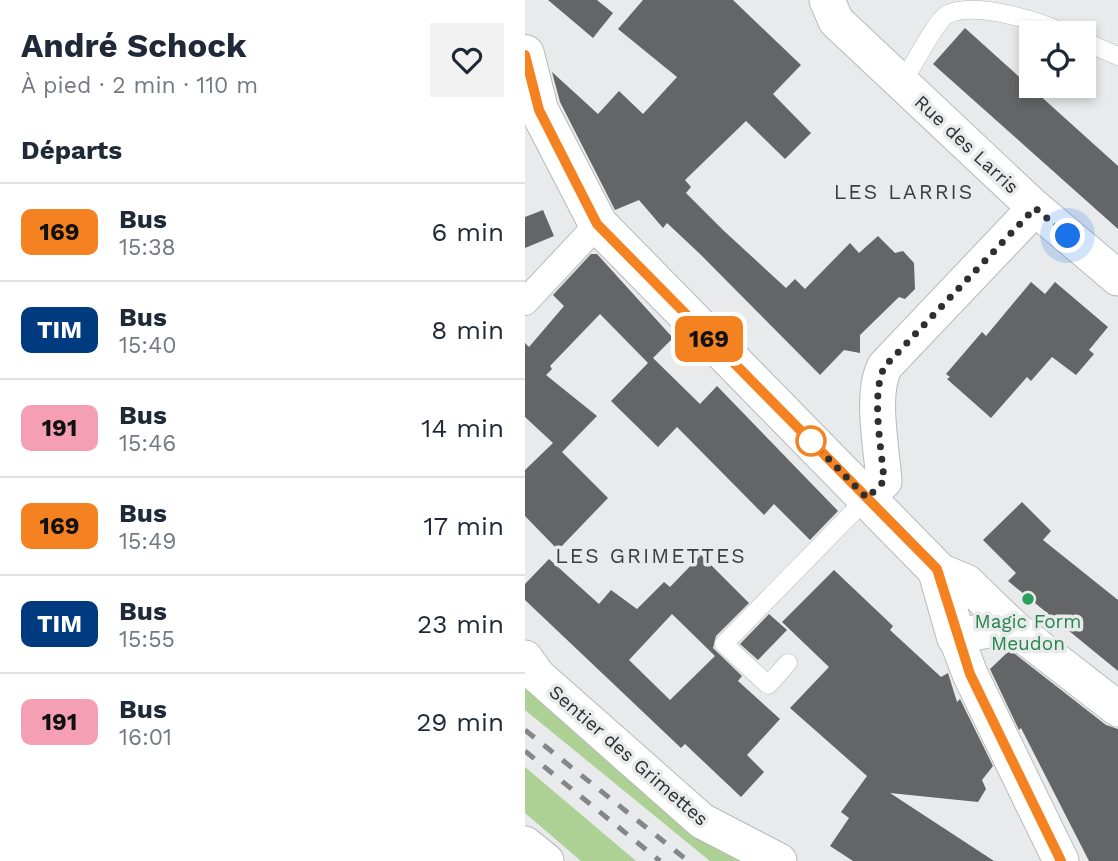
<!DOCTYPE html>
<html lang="fr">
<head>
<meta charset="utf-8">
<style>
  body { margin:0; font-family:"Work Sans",sans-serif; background:#f2f2f3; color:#1f2937; height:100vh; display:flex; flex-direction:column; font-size:26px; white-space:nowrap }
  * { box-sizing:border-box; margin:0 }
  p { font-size:23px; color:#747a83 }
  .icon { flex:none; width:38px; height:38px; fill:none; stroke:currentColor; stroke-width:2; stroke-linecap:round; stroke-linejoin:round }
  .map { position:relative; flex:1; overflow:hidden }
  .details { display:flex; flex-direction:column; background:#fff; width:525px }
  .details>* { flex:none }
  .badge { padding:0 14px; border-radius:10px; font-size:24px; line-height:46px }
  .fabs { position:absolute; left:494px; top:21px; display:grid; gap:14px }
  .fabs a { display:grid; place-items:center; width:77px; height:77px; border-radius:0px; background:#fff; box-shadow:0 4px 10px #0003; font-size:35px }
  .you { position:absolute; width:35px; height:35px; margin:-18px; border:5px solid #fff; border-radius:50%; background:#1a73e8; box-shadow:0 0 0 10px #1a73e833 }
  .map>.badge { position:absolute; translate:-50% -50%; box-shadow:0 0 0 4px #fff }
  h2 { padding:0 21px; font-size:26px; line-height:63px }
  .round { display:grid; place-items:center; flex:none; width:74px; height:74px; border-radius:0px; background:#f2f2f3 }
  .overview { display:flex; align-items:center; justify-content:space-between; height:119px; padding:0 21px }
  h1 { font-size:33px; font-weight:700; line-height:52px }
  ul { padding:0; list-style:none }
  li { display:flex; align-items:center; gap:21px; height:98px; padding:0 21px; border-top:2px solid #e0e1e3 }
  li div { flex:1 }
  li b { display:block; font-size:26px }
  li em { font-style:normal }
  li .badge { min-width:77px; font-weight:700; text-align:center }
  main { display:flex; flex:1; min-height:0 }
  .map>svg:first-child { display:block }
</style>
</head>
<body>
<main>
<section class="details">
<div class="overview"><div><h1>André Schock</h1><p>À pied · 2 min · 110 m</p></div><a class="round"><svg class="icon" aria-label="heart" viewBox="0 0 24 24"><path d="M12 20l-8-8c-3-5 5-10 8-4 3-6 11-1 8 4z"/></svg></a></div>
<h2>Départs</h2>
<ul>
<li><span class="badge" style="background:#f58220;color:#111">169</span><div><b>Bus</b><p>15:38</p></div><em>6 min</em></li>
<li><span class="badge" style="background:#003b80;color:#fff">TIM</span><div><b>Bus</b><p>15:40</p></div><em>8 min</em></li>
<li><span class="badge" style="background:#f59fb4;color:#111">191</span><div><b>Bus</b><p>15:46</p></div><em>14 min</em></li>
<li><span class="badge" style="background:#f58220;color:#111">169</span><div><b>Bus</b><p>15:49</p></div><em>17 min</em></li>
<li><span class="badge" style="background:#003b80;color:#fff">TIM</span><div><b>Bus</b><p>15:55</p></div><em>23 min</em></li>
<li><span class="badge" style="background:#f59fb4;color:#111">191</span><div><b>Bus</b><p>16:01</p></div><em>29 min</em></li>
</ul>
</section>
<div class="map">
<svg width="593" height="861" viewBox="0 0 593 861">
  <rect width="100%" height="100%" fill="#e9eaeb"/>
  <g fill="#add094">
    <polygon points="0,673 232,861 185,861 0,710"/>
    <polygon points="0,767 111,861 56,861 0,813"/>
  </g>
  <g fill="#646566" fill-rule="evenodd">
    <polygon points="23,0 72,0 88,13 68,38"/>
    <polygon points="118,0 208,0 276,65 248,94 286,133 260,159 221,121 160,180 166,187 161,193 198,230 261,288 270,279 280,289 325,243 334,253 353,236 370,253 378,251 389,263 390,289 380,299 374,297 335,335 335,353 319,350 295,375 175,254 142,223 138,228 114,200 90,210 35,102 27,72 73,114 94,91 118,114 152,77 93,29"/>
    <polygon points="440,28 593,166 593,229 408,64"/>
    <polygon points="18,210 29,236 0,248 0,217"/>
    <polygon points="66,254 72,254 148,338 128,358 175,404 192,386 313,511 285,540 249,504 239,515 152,427 133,447 86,401 123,363 75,314 25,366 27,369 21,375 72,416 37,452 83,498 33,550 0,516 0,470 28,443 0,417 0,343 4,347 39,306 28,295"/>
    <polygon points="506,282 520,294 530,282 583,327 564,350 569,354 551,375 527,357 506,381 502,377 466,418 422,379 425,377 421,374 457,332 461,336"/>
    <polygon points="497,502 526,531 518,540 593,600 593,671 483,581 491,573 458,540"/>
    <path d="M176,555l48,48 -33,33 -3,12 29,28 -4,5 42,38 -33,36 17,17 -23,25 -56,-53 -4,4 -156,-148v-16l24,-25 50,45 12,-14 26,19 27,-27 6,5zM147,614l43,42 -45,44 -41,-40z"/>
    <polygon points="309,570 368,626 365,630 416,677 423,673 432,702 435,699 468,766 457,780 461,789 453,802 365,793 469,861 328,861 305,846 324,818 316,812 342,776 265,708 304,667 257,622"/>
    <polygon points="244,614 262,630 233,660 215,644"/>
    <polygon points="485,650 581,725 593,729 593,861 564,861 496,728 494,730 465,669"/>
  </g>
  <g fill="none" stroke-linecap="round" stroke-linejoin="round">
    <g stroke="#b8b9ba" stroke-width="19">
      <g id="service">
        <polyline points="558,41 593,56"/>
        <path d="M377,83c10,-15 32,-59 44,-68 28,-15 91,6 119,18"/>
        <polyline points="263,663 243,685 199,644 342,498"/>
      </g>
    </g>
    <g stroke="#b8b9ba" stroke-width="28">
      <polyline id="pedestrian" points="0,302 73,224"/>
    </g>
    <g stroke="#b8b9ba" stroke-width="37">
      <g id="minor">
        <polyline points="302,0 311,21 510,208 593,278"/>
        <path d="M342,498l17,-17c-2,-31 -14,-88 1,-115l150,-158"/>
        <polyline points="412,570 441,582 490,629 593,709"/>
        <polyline points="490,629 463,630 431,637 445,674 536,861"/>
        <polyline points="0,658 13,676 177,821 254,861"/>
        <polyline points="0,844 21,861"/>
      </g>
    </g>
    <g stroke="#b8b9ba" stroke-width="40">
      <polyline id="tertiary" points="0,54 14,110 73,224 412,570 431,637"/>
    </g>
    <use href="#service" stroke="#fff" stroke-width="18"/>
    <use href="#pedestrian" stroke="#fff" stroke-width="26"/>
    <use href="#minor" stroke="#fff" stroke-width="35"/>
    <use href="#tertiary" stroke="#fff" stroke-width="38"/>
    <g stroke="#858687" stroke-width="5" stroke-dasharray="12 12" stroke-linecap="butt">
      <polyline points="0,730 163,861"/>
      <polyline points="0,751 135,861"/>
    </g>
  </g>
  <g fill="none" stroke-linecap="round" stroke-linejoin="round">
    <g stroke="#fff" stroke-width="16">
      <polyline id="line" points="0,55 14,110 72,224 412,569 445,674 536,861"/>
    </g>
    <use href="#line" stroke="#f58220" stroke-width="10"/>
    <path stroke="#2e2f2f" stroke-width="7" stroke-dasharray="0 12.6" d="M286,441l56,57 17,-17c-2,-31 -14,-88 1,-115l150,-158 33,28"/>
  </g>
  <circle fill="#fff" stroke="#f58220" stroke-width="3.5" cx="286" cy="441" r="14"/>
  <circle fill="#2e9e5b" stroke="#e9eaeb" stroke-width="2.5" cx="503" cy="599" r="7"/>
  <g text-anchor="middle" stroke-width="7" stroke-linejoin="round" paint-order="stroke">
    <g font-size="19" fill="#2e2f2f" stroke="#e9eaeb">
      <text transform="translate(442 144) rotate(43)" y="7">Rue des Larris</text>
      <text transform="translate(104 755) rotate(41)" y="7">Sentier des Grimettes</text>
    </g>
    <g font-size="19" fill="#27864d" stroke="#e9eaeb">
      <text x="503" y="628">Magic Form<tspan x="503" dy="22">Meudon</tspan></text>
    </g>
    <g font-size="21" letter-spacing="2" fill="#3d3e3e" stroke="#e9eaeb">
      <text x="379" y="199">LES LARRIS</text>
      <text x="126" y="563">LES GRIMETTES</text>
    </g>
  </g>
</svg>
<div class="fabs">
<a><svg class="icon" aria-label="locate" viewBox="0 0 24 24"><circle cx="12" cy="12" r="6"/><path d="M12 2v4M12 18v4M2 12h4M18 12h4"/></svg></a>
</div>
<div class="you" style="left:543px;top:236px"></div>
<b class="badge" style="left:184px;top:339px;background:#f58220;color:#111">169</b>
</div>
</main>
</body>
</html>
